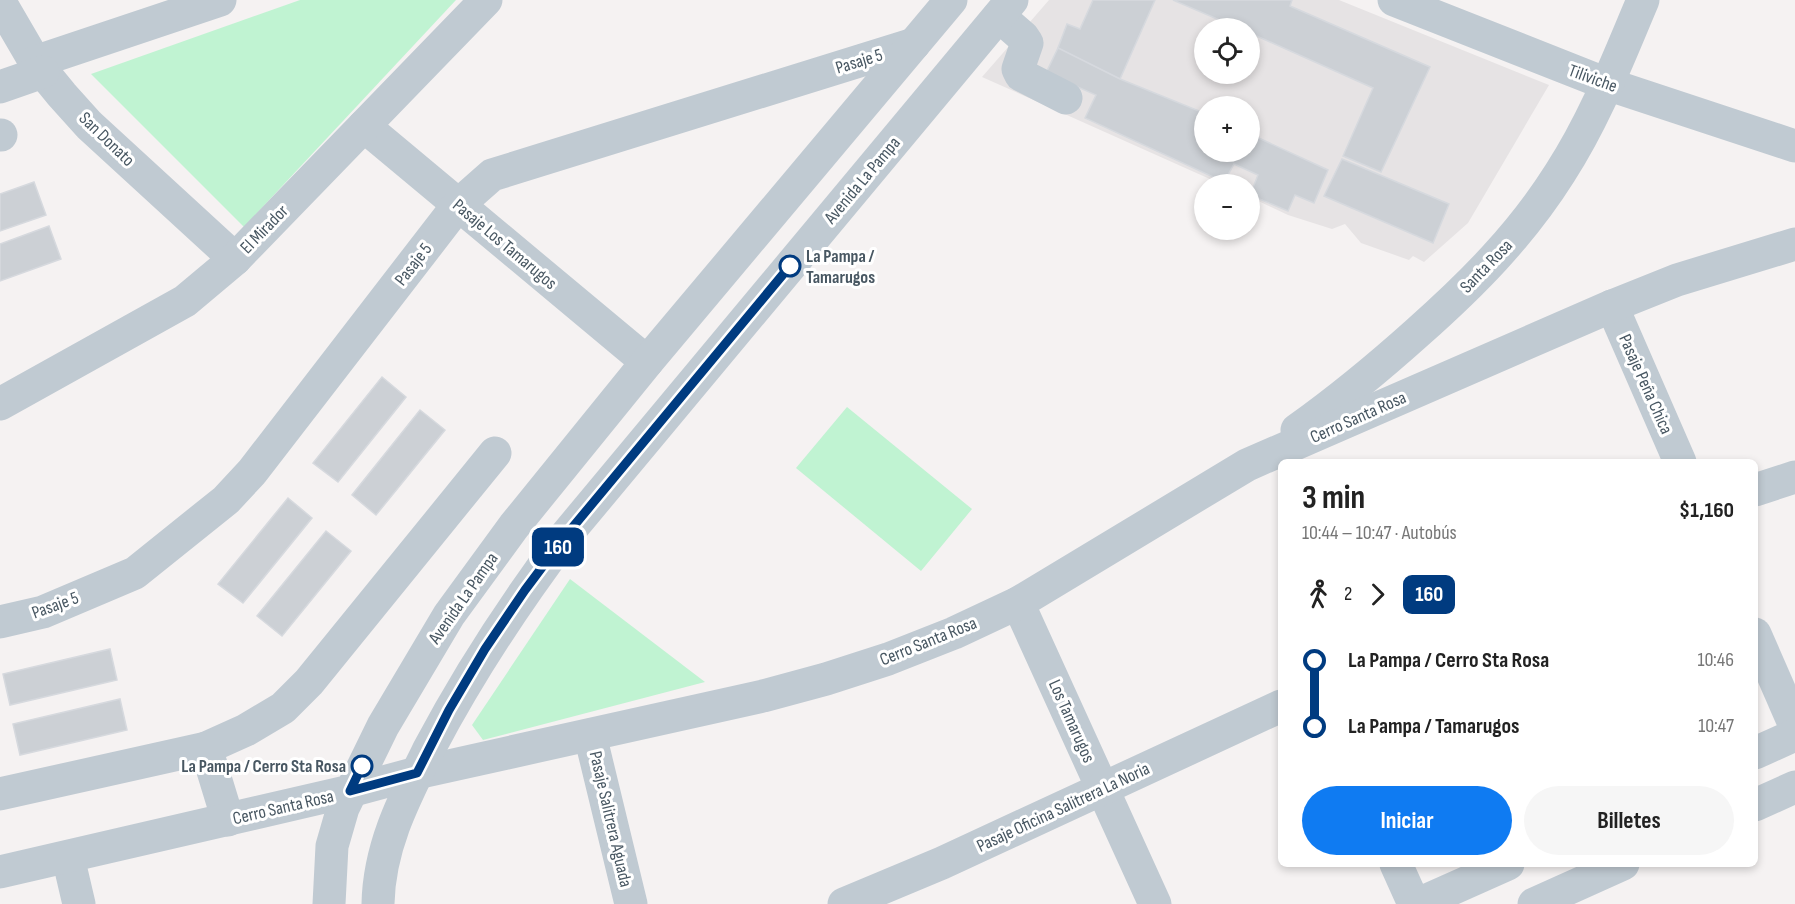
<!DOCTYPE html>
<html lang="es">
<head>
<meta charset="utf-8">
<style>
  body { margin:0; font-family:"Sofia Sans Condensed",sans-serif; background:#f6f6f6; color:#222; height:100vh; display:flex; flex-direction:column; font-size:22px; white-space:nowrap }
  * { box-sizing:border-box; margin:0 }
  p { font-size:20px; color:#767676 }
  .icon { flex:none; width:33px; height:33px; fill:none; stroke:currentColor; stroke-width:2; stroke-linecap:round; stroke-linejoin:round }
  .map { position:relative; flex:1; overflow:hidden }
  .sheet { position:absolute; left:1278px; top:459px; width:480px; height:408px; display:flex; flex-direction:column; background:#fff; border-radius:9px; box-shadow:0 3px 9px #0003 }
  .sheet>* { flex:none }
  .badge { padding:0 12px; border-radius:9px; font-size:21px; line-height:39px }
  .fabs { position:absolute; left:1194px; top:18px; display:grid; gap:12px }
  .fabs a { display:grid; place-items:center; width:66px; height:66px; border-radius:50%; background:#fff; box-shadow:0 3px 9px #0003; font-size:30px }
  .map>.badge { position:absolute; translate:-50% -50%; box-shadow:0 0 0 3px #fff }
  .legs { display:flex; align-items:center; gap:9px; height:66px; padding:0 24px; font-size:20px }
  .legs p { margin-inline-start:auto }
  .headline { display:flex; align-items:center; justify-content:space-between; height:102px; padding:0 24px }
  h1 { font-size:33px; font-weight:700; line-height:45px }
  .button { display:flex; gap:12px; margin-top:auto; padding:12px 24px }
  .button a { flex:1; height:69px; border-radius:36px; background:#0f7bf2; color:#fff; font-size:24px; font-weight:700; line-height:69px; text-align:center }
  .button a+a { background:#f6f6f6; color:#222 }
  ul { padding:0 24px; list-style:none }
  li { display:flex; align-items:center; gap:21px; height:66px; font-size:22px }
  li i { display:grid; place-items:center; width:9px; height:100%; margin:0 8px; background:currentColor }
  li i::after { content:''; width:15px; height:15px; margin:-8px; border:4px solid; border-radius:50%; background:#fff }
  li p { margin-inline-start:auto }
  li:first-child i { background:linear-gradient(#0000 50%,currentColor 0) }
  li:last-child i { background:linear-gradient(currentColor 50%,#0000 0) }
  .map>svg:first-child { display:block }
</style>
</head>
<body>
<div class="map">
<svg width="1795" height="904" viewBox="0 0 1795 904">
  <rect width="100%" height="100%" fill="#f5f2f2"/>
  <path fill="#e6e3e4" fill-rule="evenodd" d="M1049,0h290l210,85 -81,138 -44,39 -11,-6 -4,4 -48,-17 -16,-19 -13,5 -44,-14 -38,-18v-13h-29l-239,-107zM1204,28h46v46h-46zM1204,106h46v46h-46z"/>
  <g fill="#c0f3d2">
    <polygon points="300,0 456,0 244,227 91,74"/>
    <polygon points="847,407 972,509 921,571 796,468"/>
    <polygon points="570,579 705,682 483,740 472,725"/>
  </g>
  <g fill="#ccd0d5" stroke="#d6d9de" stroke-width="1.5">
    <polygon points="1093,0 1155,0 1120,79 1058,48 1067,24 1080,29"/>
    <polygon points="1173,0 1292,0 1290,6 1430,67 1381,172 1343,156 1373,88 1250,33 1250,28 1238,28"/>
    <polygon points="1058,48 1120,79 1204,113 1204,152 1250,152 1250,134 1328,170 1314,203 1295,195 1288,211 1250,195 1258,175 1234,164 1224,182 1085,118 1096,95 1046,73"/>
    <polygon points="1342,159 1449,204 1433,243 1324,196"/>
    <polygon points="34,182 46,215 0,231 0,194"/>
    <polygon points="49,226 61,259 0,281 0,244"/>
    <polygon points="382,377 406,397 338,482 313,463"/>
    <polygon points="420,410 445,430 376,515 352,495"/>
    <polygon points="288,498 312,518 243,603 218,584"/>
    <polygon points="326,531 351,551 282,636 257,616"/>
    <polygon points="110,649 117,680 10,705 3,674"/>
    <polygon points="120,699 127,730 20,755 13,724"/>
  </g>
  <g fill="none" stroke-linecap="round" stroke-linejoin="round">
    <g stroke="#c0cad2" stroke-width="33">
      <polyline points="1394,0 1607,84 1795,146"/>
      <polyline points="0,2 35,62 62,95 89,125 235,259"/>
      <polyline points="999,16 1023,37 1027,43 1018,69 1021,75 1066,98"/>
      <polyline points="35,62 220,0"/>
      <polyline points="0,87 43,72"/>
      <polyline points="364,126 647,362"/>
      <polyline points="0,135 1,135"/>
      <polyline points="1612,306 1680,462"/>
      <polyline points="0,404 185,301 235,259 486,0"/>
      <path d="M1297,430c42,-30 82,-63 121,-98 54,-48 103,-97 142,-159 35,-54 58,-114 83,-173"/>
      <polyline points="1755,490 1795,477"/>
      <polyline points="1018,603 1155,904"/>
      <polyline points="0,622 43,612 135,573 226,500 252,472 458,205 492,175 914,44"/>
      <polyline points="1755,634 1795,726"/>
      <polyline points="590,735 631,904"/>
      <polyline points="206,748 246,730 283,708 309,682 495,453"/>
      <polyline points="1755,753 1795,735"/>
      <polyline points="0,794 206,748 228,820"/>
      <polyline points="1755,805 1795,787"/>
      <polyline points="68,857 79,904"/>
      <polyline points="1396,864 1414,904"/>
      <polyline points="0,872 350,791 417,773 763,696 826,679 888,659 954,633 1018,603 1247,465 1612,306 1677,280 1795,244"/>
      <polyline points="329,904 332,846 343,808 383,726 449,615 514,526 647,362 951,0"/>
      <path d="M378,904c1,-57 26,-105 51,-155 40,-76 86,-146 138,-215l445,-534"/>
      <polyline points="844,904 942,863 1281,706"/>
      <polyline points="1418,904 1508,864"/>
      <polyline points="1534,904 1623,864"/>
    </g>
  </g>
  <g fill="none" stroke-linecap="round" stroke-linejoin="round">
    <g stroke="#fff" stroke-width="14">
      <polyline id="line-1" points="362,766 350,791 417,773 449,710 485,649 525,590 567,534 790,266"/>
    </g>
    <use href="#line-1" stroke="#003b80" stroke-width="9"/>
  </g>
  <g fill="#fff" stroke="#003b80" stroke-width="3">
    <circle cx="790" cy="266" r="10"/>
    <circle cx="362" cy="766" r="10"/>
  </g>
  <g text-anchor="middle" stroke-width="6" stroke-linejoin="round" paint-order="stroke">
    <g font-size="18" fill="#485762" stroke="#fff">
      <text transform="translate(859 61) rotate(-17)" y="6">Pasaje 5</text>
      <text transform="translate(1593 78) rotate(20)" y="6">Tiliviche</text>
      <text transform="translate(107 139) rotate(44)" y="6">San Donato</text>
      <text transform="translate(862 180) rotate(-50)" y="6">Avenida La Pampa</text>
      <text transform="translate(264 229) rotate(-46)" y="6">El Mirador</text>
      <text transform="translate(505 244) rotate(40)" y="6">Pasaje Los Tamarugos</text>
      <text transform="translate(413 264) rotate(-52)" y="6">Pasaje 5</text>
      <text transform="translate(1486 266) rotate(-46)" y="6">Santa Rosa</text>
      <text transform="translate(1646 384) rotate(66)" y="6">Pasaje Peña Chica</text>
      <text transform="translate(1358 417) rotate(-24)" y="6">Cerro Santa Rosa</text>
      <text transform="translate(463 598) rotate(-55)" y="6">Avenida La Pampa</text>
      <text transform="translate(55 605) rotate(-20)" y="6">Pasaje 5</text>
      <text transform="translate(928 641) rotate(-22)" y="6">Cerro Santa Rosa</text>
      <text transform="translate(1072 721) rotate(66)" y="6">Los Tamarugos</text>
      <text transform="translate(283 807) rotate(-13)" y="6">Cerro Santa Rosa</text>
      <text transform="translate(1063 807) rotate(-25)" y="6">Pasaje Oficina Salitrera La Noria</text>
      <text transform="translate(611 819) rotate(77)" y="6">Pasaje Salitrera Aguada</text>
    </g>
    <g font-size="18" font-weight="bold" fill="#485762" stroke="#fff" text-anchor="start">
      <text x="806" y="262">La Pampa /<tspan x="806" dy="21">Tamarugos</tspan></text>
      <text x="346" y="772" text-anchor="end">La Pampa / Cerro Sta Rosa</text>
    </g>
  </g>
</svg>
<div class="fabs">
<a><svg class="icon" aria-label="locate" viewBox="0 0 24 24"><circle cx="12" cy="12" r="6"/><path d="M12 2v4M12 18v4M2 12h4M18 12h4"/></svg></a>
<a>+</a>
<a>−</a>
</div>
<b class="badge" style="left:558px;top:547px;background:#003b80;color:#fff">160</b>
<section class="sheet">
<div class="headline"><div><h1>3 min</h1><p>10:44 – 10:47 · Autobús</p></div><b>$1,160</b></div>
<div class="legs"><svg class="icon" aria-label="walk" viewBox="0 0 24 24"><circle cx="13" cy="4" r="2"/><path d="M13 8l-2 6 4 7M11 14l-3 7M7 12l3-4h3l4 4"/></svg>2<svg class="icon" aria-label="forward" viewBox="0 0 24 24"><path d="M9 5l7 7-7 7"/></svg><b class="badge" style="background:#003b80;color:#fff">160</b></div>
<ul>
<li><i style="color:#003b80"></i><b>La Pampa / Cerro Sta Rosa</b><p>10:46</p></li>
<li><i style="color:#003b80"></i><b>La Pampa / Tamarugos</b><p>10:47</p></li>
</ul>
<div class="button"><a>Iniciar</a><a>Billetes</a></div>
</section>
</div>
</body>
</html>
